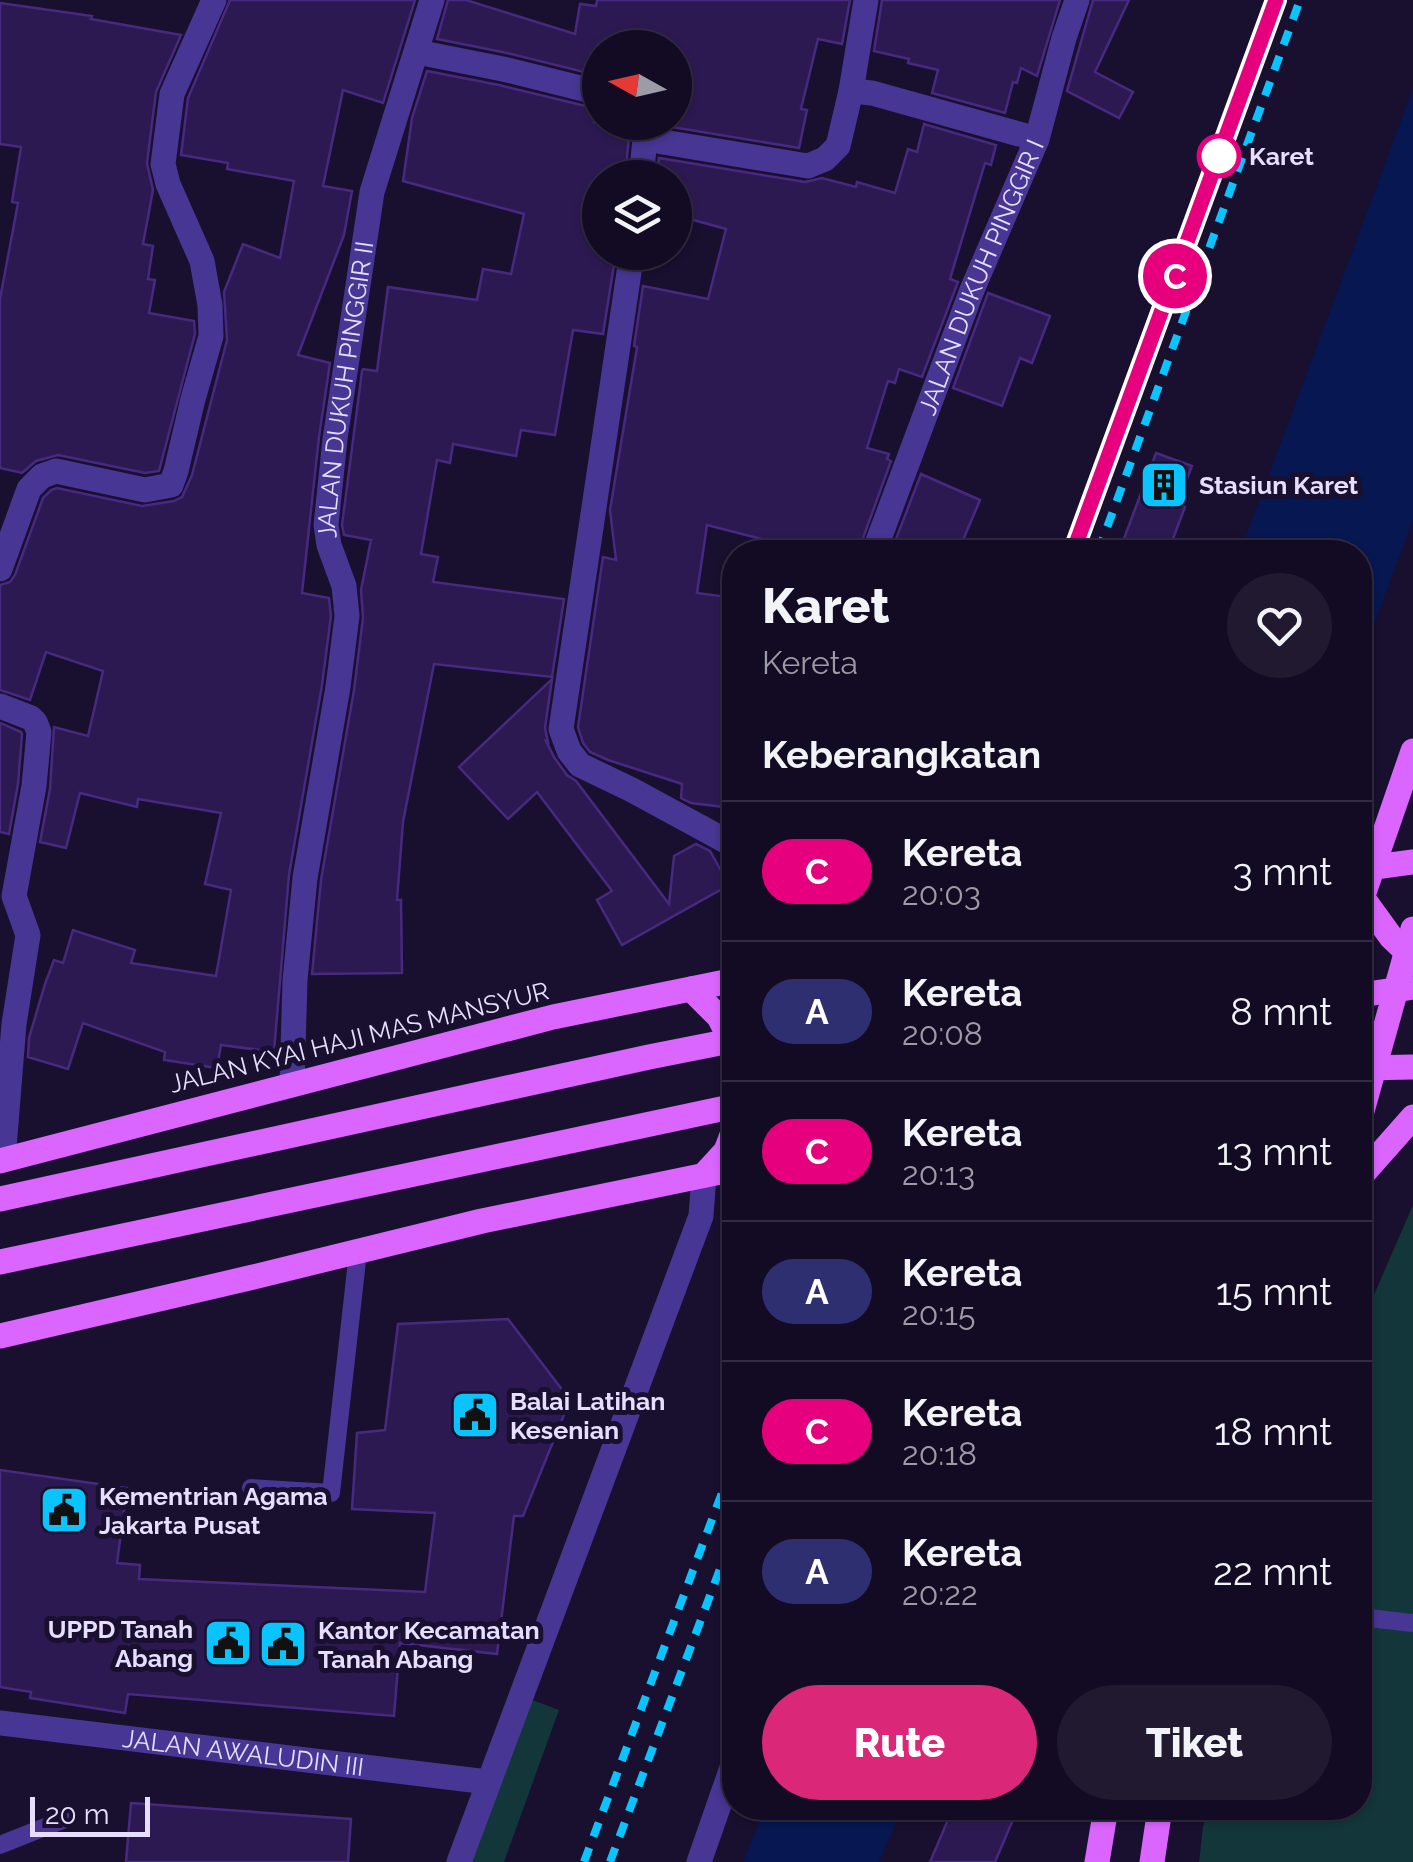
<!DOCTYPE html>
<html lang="id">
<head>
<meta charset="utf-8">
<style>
  body { margin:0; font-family:Raleway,sans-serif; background:#201930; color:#f1f3f6; height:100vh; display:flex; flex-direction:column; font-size:38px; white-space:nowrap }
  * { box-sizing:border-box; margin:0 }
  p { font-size:32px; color:#9d9ba6 }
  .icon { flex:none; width:55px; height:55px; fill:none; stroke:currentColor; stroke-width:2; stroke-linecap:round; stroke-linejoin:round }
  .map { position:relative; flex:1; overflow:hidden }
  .drawer { position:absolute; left:722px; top:540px; width:650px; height:1280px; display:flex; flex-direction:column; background:#130b23; border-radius:40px; box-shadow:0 2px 8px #0004,0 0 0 2px #322b41 }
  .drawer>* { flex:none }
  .badge { padding:0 20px; border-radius:32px; font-size:35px; line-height:65px }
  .needle { width:65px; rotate:278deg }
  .tools { position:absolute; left:582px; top:30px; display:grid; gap:20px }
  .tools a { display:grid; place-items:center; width:110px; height:110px; border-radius:50%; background:#130b23; box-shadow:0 2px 8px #0004,0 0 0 2px #322b41; font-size:50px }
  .scale { position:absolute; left:30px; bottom:25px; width:120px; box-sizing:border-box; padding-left:10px; border:5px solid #e6deff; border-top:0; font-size:28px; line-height:35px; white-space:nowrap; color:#e6deff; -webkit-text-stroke:8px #190f2f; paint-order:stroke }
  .map>.badge { position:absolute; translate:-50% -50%; box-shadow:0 0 0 5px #fff }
  h2 { padding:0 40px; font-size:38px; line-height:90px }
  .round { display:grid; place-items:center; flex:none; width:105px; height:105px; border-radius:52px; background:#201930 }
  .headline { display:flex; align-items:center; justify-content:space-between; height:170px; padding:0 40px }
  h1 { font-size:48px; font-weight:800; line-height:75px }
  .cta { display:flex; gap:20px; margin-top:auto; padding:20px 40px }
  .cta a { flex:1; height:115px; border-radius:60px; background:#db2777; color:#fff; font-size:40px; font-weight:800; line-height:115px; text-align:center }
  .cta a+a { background:#201930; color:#f1f3f6 }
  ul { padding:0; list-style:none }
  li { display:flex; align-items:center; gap:30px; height:140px; padding:0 40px; border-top:2px solid #322b41 }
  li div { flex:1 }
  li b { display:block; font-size:38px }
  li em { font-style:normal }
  li .badge { min-width:110px; font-weight:700; text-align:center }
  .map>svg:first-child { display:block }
</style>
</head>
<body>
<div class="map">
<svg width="1413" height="1862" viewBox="0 0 1413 1862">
  <rect width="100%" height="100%" fill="#190f2f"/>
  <g fill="#12363a">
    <polygon points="1413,1205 1413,1862 1199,1862 1203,1827 1208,1808 1360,1808 1360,1327"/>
    <polygon points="527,1698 559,1710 504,1862 468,1862"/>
  </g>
  <g fill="#061752">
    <polygon points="1413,89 1413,520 1360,662 1360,552 1240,552"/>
    <polygon points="765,1808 902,1808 879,1862 743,1862"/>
  </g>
  <g fill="#2d1952" stroke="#472980" stroke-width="2.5">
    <polygon points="230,0 415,0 383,103 343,90 323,186 352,191 344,235 298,355 330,363 319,437 302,593 329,598 331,616 322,685 289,875 274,1052 221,1045 217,1068 164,1060 165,1052 83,1023 68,1069 28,1057 29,1038 45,984 54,960 63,963 73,930 135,950 131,963 216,976 231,890 205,884 221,813 138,799 137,807 80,793 66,848 40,842 50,789 54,727 88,736 103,671 46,652 30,700 0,690 0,585 10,582 15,575 43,498 51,490 57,488 142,506 174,501 182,497 192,475 227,340 224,292 243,244 280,258 294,181 227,169 228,163 181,155 188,98"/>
    <polygon points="448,0 466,0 575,34 580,4 596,6 597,0 850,0 842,44 818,39 801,109 807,110 799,148 648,123 640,124 633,128 629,137 625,178 600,178 600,252 616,252 603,334 573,330 555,435 521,430 516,456 453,444 450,463 437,460 421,554 438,557 433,582 564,599 552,677 434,664 403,822 397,900 401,900 402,973 312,974 321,880 354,690 363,618 361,590 371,540 344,535 342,525 362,371 363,369 377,371 388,287 477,300 483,269 511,274 524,214 403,181 412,118 427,71 499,85 598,109 594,122 675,122 675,48 600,48 600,76 507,53 437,39"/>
    <polygon points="882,0 1060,0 1037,76 1021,68 1017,83 1013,82 1005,113 932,93 938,70 908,63 909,59 874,51"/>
    <polygon points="1093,0 1129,0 1095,72 1133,92 1119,118 1067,91"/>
    <polygon points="0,3 92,16 91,19 181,35 156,92 147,163 153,190 143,244 153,246 148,279 155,280 149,313 194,321 195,334 159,471 145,473 58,455 36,461 22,473 0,468 0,299 18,203 12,202 21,147 0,144"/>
    <polygon points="924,124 996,145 991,165 985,163 950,279 958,282 922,377 899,369 895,383 888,381 867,448 889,454 887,459 891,461 858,552 812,552 707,525 697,593 735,598 735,707 724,807 691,803 681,798 682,784 608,760 590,752 583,743 578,727 603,557 616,560 610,510 637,347 634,346 643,286 708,299 726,229 675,215 675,178 657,178 659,158 805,182 822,178 856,187 857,182 895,193 908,149 917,152"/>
    <polygon points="988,293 1050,316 1032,363 1020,358 1002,406 953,388"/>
    <polygon points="1156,453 1192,466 1177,504 1185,507 1168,552 1119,552"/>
    <polygon points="921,474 980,500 958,552 891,552"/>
    <polygon points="552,679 545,728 548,742 546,741 554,757 567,775 576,781 669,904 674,856 696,844 710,851 729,885 622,945 597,900 612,891 537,792 508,819 459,767"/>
    <polygon points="0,723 21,732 22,734 18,784 9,834 0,832"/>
    <polygon points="508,1319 570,1400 523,1516 514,1516 497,1654 400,1643 394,1716 128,1694 125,1713 30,1698 31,1692 0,1687 0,1470 127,1488 117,1563 140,1565 139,1579 425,1592 435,1513 352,1509 357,1433 385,1430 398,1324"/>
    <polygon points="131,1803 351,1819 348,1862 126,1862"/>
    <polygon points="953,1808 1018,1808 995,1862 930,1862"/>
  </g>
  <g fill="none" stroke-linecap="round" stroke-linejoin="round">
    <g stroke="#473693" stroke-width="18">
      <polyline points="251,1488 331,1493 358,1252"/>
      <polyline points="1360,1617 1413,1623"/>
      <polyline points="0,1845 68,1818"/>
    </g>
    <g stroke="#473693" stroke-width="25">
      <polyline points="417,52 503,69 600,93"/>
      <polyline points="851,91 872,93 1037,139"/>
      <polyline points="641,178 645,139 808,166 825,159 838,146 851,91 866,0"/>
      <polyline points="632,252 561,729 569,751 580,765 632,790 735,846"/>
      <path id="s1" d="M874,552l98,-262 65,-151 27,-101 13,-38"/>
      <polyline points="0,569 29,489 42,476 56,471 145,490 171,485 176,471 193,399 211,336 210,305 202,261 168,184 163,164 172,94 214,0"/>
      <polyline points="0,706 31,718 35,722 39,732 34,786 14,896 28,935 14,1024 3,1160"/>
      <path id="s2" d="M292,1084l3,-104 10,-102 33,-191 9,-71 -3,-30 -15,-41 -3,-20 9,-86 37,-247 60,-192"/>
      <path id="s3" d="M0,1723l488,59"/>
      <polyline points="459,1862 701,1216 704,1175"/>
      <polyline points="699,1862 735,1759"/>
    </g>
    <g stroke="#db65ff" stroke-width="25">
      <polyline points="1360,869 1413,862"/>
      <polyline points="1362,897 1391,937 1413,958"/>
      <polyline points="1360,904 1413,751"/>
      <polyline points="691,989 719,1017 735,1048"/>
      <polyline points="1360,995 1408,988"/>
      <polyline points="1363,1068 1413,1067"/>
      <polyline points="1360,1118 1413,929"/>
      <polyline points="0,1161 553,1017 735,980"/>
      <polyline points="704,1175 726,1151 735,1127"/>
      <polyline points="1360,1177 1413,1117"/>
      <polyline points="0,1199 649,1057 735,1040"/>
      <polyline points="0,1262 735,1106"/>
      <polyline points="0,1336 249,1278 482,1221 735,1169"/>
      <polyline points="1097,1862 1106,1808"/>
      <polyline points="1152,1862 1160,1808"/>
    </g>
    <g stroke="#0ac4ff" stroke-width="8" stroke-dasharray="15 12" stroke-linecap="butt">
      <polyline points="1073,552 1276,0"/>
      <polyline points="1098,552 1300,0"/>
      <polyline points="584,1862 735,1458"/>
      <polyline points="610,1862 735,1529"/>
    </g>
  </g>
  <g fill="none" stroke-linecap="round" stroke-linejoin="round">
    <g stroke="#fff" stroke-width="22">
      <polyline id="line" points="1073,552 1276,0"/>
    </g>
    <use href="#line" stroke="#e6007e" stroke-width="15"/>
  </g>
  <defs>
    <g id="building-square" transform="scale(2.5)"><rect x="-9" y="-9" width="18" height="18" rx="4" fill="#0ac4ff" stroke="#190f2f"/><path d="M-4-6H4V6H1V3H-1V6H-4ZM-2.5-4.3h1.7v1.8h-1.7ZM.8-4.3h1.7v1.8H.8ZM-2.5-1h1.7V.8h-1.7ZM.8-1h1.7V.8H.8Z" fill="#111"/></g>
    <g id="civic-square" transform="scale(2.5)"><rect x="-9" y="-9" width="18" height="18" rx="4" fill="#0ac4ff" stroke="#190f2f"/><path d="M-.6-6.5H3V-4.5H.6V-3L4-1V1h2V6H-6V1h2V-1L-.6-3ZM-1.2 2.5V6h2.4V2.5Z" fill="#111"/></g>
  </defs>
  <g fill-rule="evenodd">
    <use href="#building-square" x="1164" y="485"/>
    <use href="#civic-square" x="475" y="1415"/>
    <use href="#civic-square" x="64" y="1510"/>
    <use href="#civic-square" x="228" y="1643"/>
    <use href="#civic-square" x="283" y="1644"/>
  </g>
  <circle fill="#fff" stroke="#e6007e" stroke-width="5" cx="1219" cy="156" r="20"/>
  <g text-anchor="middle" stroke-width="10" stroke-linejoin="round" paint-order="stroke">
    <g font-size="25" font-weight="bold" fill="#e6deff" stroke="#190f2f" text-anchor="start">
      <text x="1249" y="165">Karet</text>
    </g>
    <g font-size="25" fill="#e6deff" stroke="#190f2f">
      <text dy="9" stroke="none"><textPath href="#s1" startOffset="295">JALAN DUKUH PINGGIR I</textPath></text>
      <text dy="9" stroke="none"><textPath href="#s2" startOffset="702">JALAN DUKUH PINGGIR II</textPath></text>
      <text transform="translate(359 1037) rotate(-14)" y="9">JALAN KYAI HAJI MAS MANSYUR</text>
      <text dy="9" stroke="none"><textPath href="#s3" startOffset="245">JALAN AWALUDIN III</textPath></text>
    </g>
    <g font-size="25" font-weight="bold" fill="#e6deff" stroke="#190f2f" text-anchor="start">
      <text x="1199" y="494">Stasiun Karet</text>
      <text x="510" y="1410">Balai Latihan<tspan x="510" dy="29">Kesenian</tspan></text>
      <text x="99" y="1505">Kementrian Agama<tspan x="99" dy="29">Jakarta Pusat</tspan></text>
      <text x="193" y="1638" text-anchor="end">UPPD Tanah<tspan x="193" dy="29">Abang</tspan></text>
      <text x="318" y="1639">Kantor Kecamatan<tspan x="318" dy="29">Tanah Abang</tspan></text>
    </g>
  </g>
</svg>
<div class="tools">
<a><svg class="needle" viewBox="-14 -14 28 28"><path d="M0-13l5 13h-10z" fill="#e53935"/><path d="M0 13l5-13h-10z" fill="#9d9ba6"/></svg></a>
<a><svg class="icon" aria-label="layers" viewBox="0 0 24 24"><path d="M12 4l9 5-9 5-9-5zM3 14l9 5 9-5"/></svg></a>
</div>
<div class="scale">20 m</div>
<b class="badge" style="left:1175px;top:276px;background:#e6007e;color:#fff">C</b>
<section class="drawer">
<div class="headline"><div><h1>Karet</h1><p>Kereta</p></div><a class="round"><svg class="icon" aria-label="heart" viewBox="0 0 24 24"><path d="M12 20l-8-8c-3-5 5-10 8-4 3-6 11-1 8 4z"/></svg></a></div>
<h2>Keberangkatan</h2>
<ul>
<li><span class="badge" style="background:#e6007e;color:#fff">C</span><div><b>Kereta</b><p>20:03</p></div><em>3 mnt</em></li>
<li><span class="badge" style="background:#2e2f70;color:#fff">A</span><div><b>Kereta</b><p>20:08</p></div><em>8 mnt</em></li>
<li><span class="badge" style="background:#e6007e;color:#fff">C</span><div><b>Kereta</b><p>20:13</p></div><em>13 mnt</em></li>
<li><span class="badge" style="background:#2e2f70;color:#fff">A</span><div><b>Kereta</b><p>20:15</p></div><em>15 mnt</em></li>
<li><span class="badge" style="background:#e6007e;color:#fff">C</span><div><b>Kereta</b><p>20:18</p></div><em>18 mnt</em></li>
<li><span class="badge" style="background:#2e2f70;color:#fff">A</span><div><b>Kereta</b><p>20:22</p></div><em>22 mnt</em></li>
</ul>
<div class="cta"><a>Rute</a><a>Tiket</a></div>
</section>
</div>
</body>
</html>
